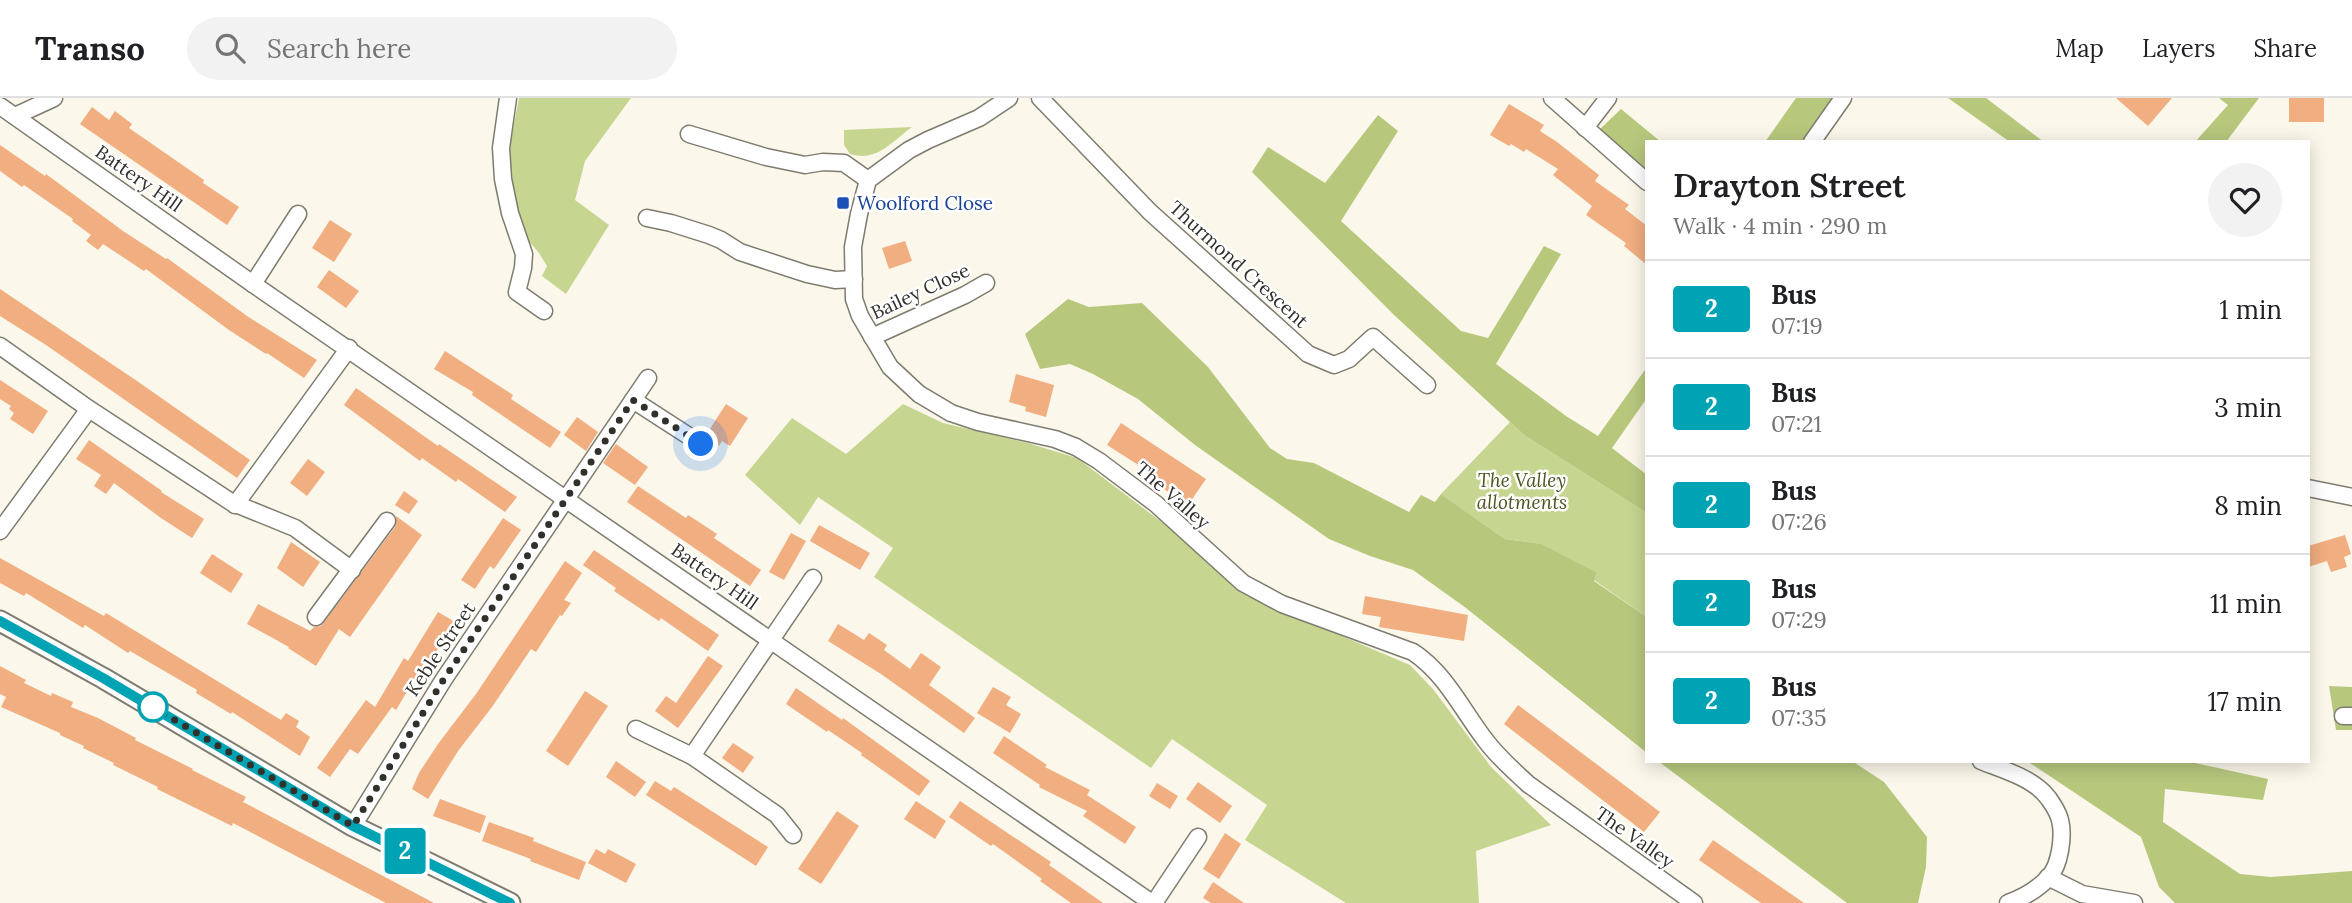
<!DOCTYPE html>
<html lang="en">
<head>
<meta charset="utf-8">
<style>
  body { margin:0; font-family:Lora,serif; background:#f2f2f2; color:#202124; height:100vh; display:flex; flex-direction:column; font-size:26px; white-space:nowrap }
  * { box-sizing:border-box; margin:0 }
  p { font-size:23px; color:#757577 }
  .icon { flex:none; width:38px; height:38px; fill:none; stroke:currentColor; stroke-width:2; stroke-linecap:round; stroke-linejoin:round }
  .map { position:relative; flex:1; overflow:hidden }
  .sheet { position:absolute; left:1645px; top:42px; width:665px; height:623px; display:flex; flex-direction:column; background:#fff; border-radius:0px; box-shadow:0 4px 18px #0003 }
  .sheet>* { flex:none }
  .badge { padding:0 14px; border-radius:5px; font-size:24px; line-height:46px }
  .you { position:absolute; width:35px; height:35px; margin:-18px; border:5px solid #fff; border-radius:50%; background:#1a73e8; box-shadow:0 0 0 10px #1a73e833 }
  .map>.badge { position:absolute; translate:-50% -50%; box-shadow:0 0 0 4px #fff }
  .round { display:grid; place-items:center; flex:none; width:74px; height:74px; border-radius:37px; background:#f2f2f2 }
  .head { display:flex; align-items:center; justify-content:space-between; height:119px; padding:0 28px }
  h1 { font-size:33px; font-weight:600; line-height:52px }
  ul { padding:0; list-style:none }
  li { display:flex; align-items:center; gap:21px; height:98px; padding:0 28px; border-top:2px solid #e0e0e0 }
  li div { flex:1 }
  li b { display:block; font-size:26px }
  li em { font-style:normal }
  li .badge { min-width:77px; font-weight:700; text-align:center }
  header { display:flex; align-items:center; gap:42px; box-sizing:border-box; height:98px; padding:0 35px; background:#fff; border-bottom:2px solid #e0e0e0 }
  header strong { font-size:33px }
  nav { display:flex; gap:38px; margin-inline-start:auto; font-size:24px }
  .search { width:490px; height:63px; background:#f2f2f2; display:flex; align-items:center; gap:18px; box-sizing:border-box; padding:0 24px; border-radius:38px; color:#757577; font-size:26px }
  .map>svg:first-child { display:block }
</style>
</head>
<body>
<header>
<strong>Transo</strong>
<div class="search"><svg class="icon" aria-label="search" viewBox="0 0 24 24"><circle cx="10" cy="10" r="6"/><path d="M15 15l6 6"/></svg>Search here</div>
<nav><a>Map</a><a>Layers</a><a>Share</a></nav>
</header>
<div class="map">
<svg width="2352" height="805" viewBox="0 0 2352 805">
  <rect width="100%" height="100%" fill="#fbf7ea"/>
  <g fill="#c6d690">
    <polygon points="519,0 631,0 585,63 575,102 609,127 566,196 542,178 547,168 539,155 527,141 515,107 509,52"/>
    <path d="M912,29c-22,16 -35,35 -62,27l-6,-9v-15z"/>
    <polygon points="903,306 943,325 1028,345 1077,360 1167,428 1239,492 1266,506 1410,567 1433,591 1491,669 1551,727 1476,753 1479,805 1346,805 1245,742 1267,707 1172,641 1151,670 874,479 893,450 818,399 800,427 745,377 792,320 846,356"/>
    <polygon points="1510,324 1524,337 1647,415 1647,519 1594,482 1597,476 1542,446 1505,441 1441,396"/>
  </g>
  <g fill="#b7c87d">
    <polygon points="1796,0 1836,0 1804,44 1765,44"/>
    <polygon points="1948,0 1986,0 2044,44 2010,44"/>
    <polygon points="2219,0 2259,0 2226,44 2195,44 2228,7"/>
    <polygon points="1621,11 1661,44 1647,44 1647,73 1599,32"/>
    <polygon points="1378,17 1398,33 1341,123 1461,233 1488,240 1544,148 1561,156 1496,266 1566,318 1598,338 1647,269 1647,300 1612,350 1647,377 1647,415 1524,337 1393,216 1252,74 1268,49 1325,85"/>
    <polygon points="1068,201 1089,209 1142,205 1208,269 1270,350 1287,361 1314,365 1409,414 1421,397 1435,404 1441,396 1505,441 1542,446 1597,475 1594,483 1647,519 1647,655 1466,510 1413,472 1370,458 1329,441 1195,347 1138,301 1093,276 1070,266 1040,271 1025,236"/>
    <polygon points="2329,588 2352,589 2352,632 2336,632"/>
    <polygon points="1658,663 1852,663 1884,684 1927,739 1926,769 1918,805 1847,805"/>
    <polygon points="2027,663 2186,663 2268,681 2263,702 2165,691 2163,724 2240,776 2271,779 2352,773 2352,805 2175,805 2159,789 2141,739"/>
  </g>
  <g fill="#f1ae80">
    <polygon points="2116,0 2172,0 2148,28"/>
    <rect x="2289" y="0" width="35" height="24"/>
    <polygon points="1509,6 1544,27 1540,33 1557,44 1599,77 1595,83 1629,107 1625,111 1647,128 1647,167 1624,148 1626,145 1586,117 1592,108 1553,77 1558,71 1526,51 1524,54 1511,46 1509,48 1490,37"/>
    <polygon points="92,9 109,22 115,13 132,26 129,30 204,82 203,85 239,109 227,127 80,26"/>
    <polygon points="0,47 45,78 46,76 123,133 166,161 167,160 247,218 317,262 304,280 267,255 266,256 229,232 146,171 144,173 103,146 98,152 86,143 91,137 72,123 73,121 24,87 22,89 0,73"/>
    <polygon points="330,122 352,136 334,164 312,150"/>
    <polygon points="905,143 912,163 889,171 882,150"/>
    <polygon points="329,172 359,193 346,210 317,189"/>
    <polygon points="0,191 137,283 250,362 237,380 46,247 0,218"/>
    <polygon points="445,253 513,297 511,301 561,334 550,350 472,297 473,294 434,271"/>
    <polygon points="1016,276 1054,287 1046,319 1025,313 1026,309 1009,304"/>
    <polygon points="0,282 48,313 33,336 10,321 14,315 9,311 11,308 0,301"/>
    <polygon points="356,290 438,348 439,346 517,399 505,414 458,381 456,384 422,360 420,363 344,307"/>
    <polygon points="726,306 748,320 730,348 722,343 719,348 706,337"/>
    <polygon points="577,319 598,334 586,353 564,337"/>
    <polygon points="1121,325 1206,381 1188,407 1161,389 1165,384 1107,347"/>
    <polygon points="89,342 162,393 161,394 204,421 192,440 161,420 114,385 106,396 94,388 101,377 76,361"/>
    <polygon points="616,346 648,369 635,387 603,365"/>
    <polygon points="308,361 325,374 307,398 290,385"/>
    <polygon points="638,388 686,420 688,417 702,426 717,436 714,440 761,472 750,488 627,404"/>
    <polygon points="404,393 418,403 409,416 395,407"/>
    <polygon points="396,418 422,437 350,539 339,531 316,568 288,550 289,549 247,526 258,506 310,533 314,529 321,528 395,429"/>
    <polygon points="503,420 521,432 494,471 490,468 475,491 461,482"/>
    <polygon points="819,427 870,455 860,472 810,443"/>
    <polygon points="791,435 806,443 784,482 769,474"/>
    <polygon points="2345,437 2351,456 2344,459 2347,469 2331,474 2327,463 2308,469 2308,448"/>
    <polygon points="291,444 320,464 303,489 277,470"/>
    <polygon points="594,452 719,537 708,553 661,520 659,523 614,493 616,490 583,467"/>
    <polygon points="212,456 243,476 231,495 200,475"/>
    <polygon points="0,460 104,518 106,515 281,622 286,615 299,623 296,629 310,639 300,658 232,614 231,616 196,595 197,592 130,553 128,555 85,527 83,530 26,495 24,498 0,485"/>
    <polygon points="565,463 582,475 564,502 571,505 562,518 560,517 536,554 531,551 527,557 492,609 458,653 428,701 412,691 419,675 438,646 476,596"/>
    <polygon points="1365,498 1468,517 1464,543 1379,529 1381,519 1362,516"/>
    <polygon points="438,514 455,524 429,565 425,563 396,612 392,609 358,656 350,651 330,679 317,670 366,602 375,609 404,560 408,563"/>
    <polygon points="838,526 864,542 869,535 887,547 884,552 910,571 921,555 941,569 929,587 975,620 964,635 881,576 828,543"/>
    <polygon points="708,558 723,568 678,630 655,613 666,598 676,605"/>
    <polygon points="0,568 26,582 24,585 51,598 52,595 73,604 71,609 98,620 136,640 135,642 193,671 192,672 246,699 243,704 434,805 386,805 233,725 232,728 157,691 158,689 113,667 114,665 83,650 84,648 60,637 60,635 1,609 6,599 0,596"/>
    <polygon points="993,589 1011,599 1006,607 1021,616 1010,635 977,615"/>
    <polygon points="796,590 842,622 843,620 930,683 919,698 861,657 862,655 828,632 827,634 786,606"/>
    <polygon points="585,593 608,608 568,668 546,653"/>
    <polygon points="1518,607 1660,714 1644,734 1504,626"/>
    <polygon points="1004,638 1047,667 1045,669 1090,692 1087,697 1136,729 1125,746 1083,718 1087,713 1039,689 1040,687 993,655"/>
    <polygon points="733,645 754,659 743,675 722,660"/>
    <polygon points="616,663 646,684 635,699 606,679"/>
    <polygon points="655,683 671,693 674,689 768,749 756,768 646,697"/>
    <polygon points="1198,684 1232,708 1220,725 1186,701"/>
    <polygon points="1157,685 1178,698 1170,711 1149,698"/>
    <polygon points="440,701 486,718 480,735 433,718"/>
    <polygon points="916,703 946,723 935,741 904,721"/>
    <polygon points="960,703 1051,764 1049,767 1103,805 1071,805 1040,783 1042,781 993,746 991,748 949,719"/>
    <polygon points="837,713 859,728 821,786 798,771"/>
    <polygon points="489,724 534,740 533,743 586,764 579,782 530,763 531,761 482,743"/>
    <polygon points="1225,735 1241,746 1219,781 1203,771"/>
    <polygon points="1713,742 1804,805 1761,805 1699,762"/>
    <polygon points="596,751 605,756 608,751 636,766 626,785 588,765"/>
    <polygon points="1213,784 1244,805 1211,805 1203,800"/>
  </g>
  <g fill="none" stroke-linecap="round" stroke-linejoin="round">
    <g stroke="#7e7b6f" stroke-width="19">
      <g id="minor">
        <polyline points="508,0 501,50 503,81 510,115 524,156 523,170 517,194 544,213"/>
        <path d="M1009,0l-30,20 -51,22 -19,10 -41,30 -9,34 -6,33 1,52 6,17 30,51 29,27 32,19 27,9 77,17 21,8 23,14 57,43 87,79 39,21 131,48c33,22 49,58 73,89 12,16 27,29 42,43l166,119"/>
        <polyline points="1040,0 1150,114 1308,256 1334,267 1349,261 1373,239 1427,287"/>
        <polyline points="1552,0 1647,84"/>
        <polyline points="0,8 253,186 1152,805"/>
        <polyline points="15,18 54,0"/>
        <polyline points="1585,30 1608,0"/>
        <polyline points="689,36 766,59 805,67 823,64 844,65 868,82"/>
        <polyline points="1812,44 1843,0"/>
        <polyline points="647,120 671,125 709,137 721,142 740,154 807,176 835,182 854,181"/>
        <polyline points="253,186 298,116"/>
        <polyline points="872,239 965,197 986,185"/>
        <polyline points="0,248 89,311 231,404 295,430 352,472"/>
        <polyline points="633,302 701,346"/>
        <polyline points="2308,390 2352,399"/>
        <polyline points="235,407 349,250"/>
        <polyline points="0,433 89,311"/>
        <polyline points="316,519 387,423"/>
        <polyline points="2343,618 2352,618"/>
        <polyline points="636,631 692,658"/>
        <path d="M1981,663c20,8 48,16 63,32 6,6 14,19 16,27 4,16 0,45 -11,57 -11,12 -27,21 -41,26"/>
        <polyline points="353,728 444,581 648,280"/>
        <polyline points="793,737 777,717 692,658 813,480"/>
        <polyline points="2048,779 2082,796 2134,805"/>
        <polyline points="1154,805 1198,739"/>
      </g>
    </g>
    <g stroke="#7e7b6f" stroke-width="23">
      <polyline id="tertiary" points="0,523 103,580 353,728 510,805"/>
    </g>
    <use href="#minor" stroke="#fff" stroke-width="16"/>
    <use href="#tertiary" stroke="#fff" stroke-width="19"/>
  </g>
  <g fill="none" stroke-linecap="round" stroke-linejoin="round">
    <g stroke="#fff" stroke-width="16">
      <polyline id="line" points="0,523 103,580 353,728 510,805"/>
    </g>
    <use href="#line" stroke="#00a3b4" stroke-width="10"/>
    <polyline stroke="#31302b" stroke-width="7" stroke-dasharray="0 12.6" points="153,609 353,728 444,581 633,302 701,346"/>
  </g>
  <rect fill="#1a4fb4" stroke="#fff" stroke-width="2.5" x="836" y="98" width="14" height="14" rx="3.5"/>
  <circle fill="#fff" stroke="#00a3b4" stroke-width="3.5" cx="153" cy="609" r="14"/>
  <g text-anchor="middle" stroke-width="5" stroke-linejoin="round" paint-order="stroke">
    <g font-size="19" fill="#31302b" stroke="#fff">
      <text transform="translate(139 80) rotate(35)" y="7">Battery Hill</text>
      <text transform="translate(1239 166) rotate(42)" y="7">Thurmond Crescent</text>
      <text transform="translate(920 193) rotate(-25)" y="7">Bailey Close</text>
      <text transform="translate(1173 397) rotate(41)" y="7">The Valley</text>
      <text transform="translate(715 478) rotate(35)" y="7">Battery Hill</text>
      <text transform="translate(440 551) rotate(-56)" y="7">Keble Street</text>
      <text transform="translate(1635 739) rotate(35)" y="7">The Valley</text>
    </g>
    <g font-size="19" fill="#164399" stroke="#fff" text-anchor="start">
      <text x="857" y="112">Woolford Close</text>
    </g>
    <g font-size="19" font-style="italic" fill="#4b551f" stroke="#fff">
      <text x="1522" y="389">The Valley<tspan x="1522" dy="22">allotments</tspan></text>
    </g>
  </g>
</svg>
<div class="you" style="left:701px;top:346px"></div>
<b class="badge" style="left:405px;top:753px;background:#00a3b4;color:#fff">2</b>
<section class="sheet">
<div class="head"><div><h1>Drayton Street</h1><p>Walk · 4 min · 290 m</p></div><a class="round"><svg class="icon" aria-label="heart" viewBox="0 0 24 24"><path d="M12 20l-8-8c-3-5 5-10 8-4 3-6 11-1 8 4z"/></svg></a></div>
<ul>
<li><span class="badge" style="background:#00a3b4;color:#fff">2</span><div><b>Bus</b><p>07:19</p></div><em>1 min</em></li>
<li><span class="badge" style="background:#00a3b4;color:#fff">2</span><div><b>Bus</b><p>07:21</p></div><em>3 min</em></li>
<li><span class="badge" style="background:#00a3b4;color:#fff">2</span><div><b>Bus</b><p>07:26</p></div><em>8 min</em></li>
<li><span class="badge" style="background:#00a3b4;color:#fff">2</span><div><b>Bus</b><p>07:29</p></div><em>11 min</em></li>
<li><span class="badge" style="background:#00a3b4;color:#fff">2</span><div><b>Bus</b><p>07:35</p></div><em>17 min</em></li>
</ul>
</section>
</div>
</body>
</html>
